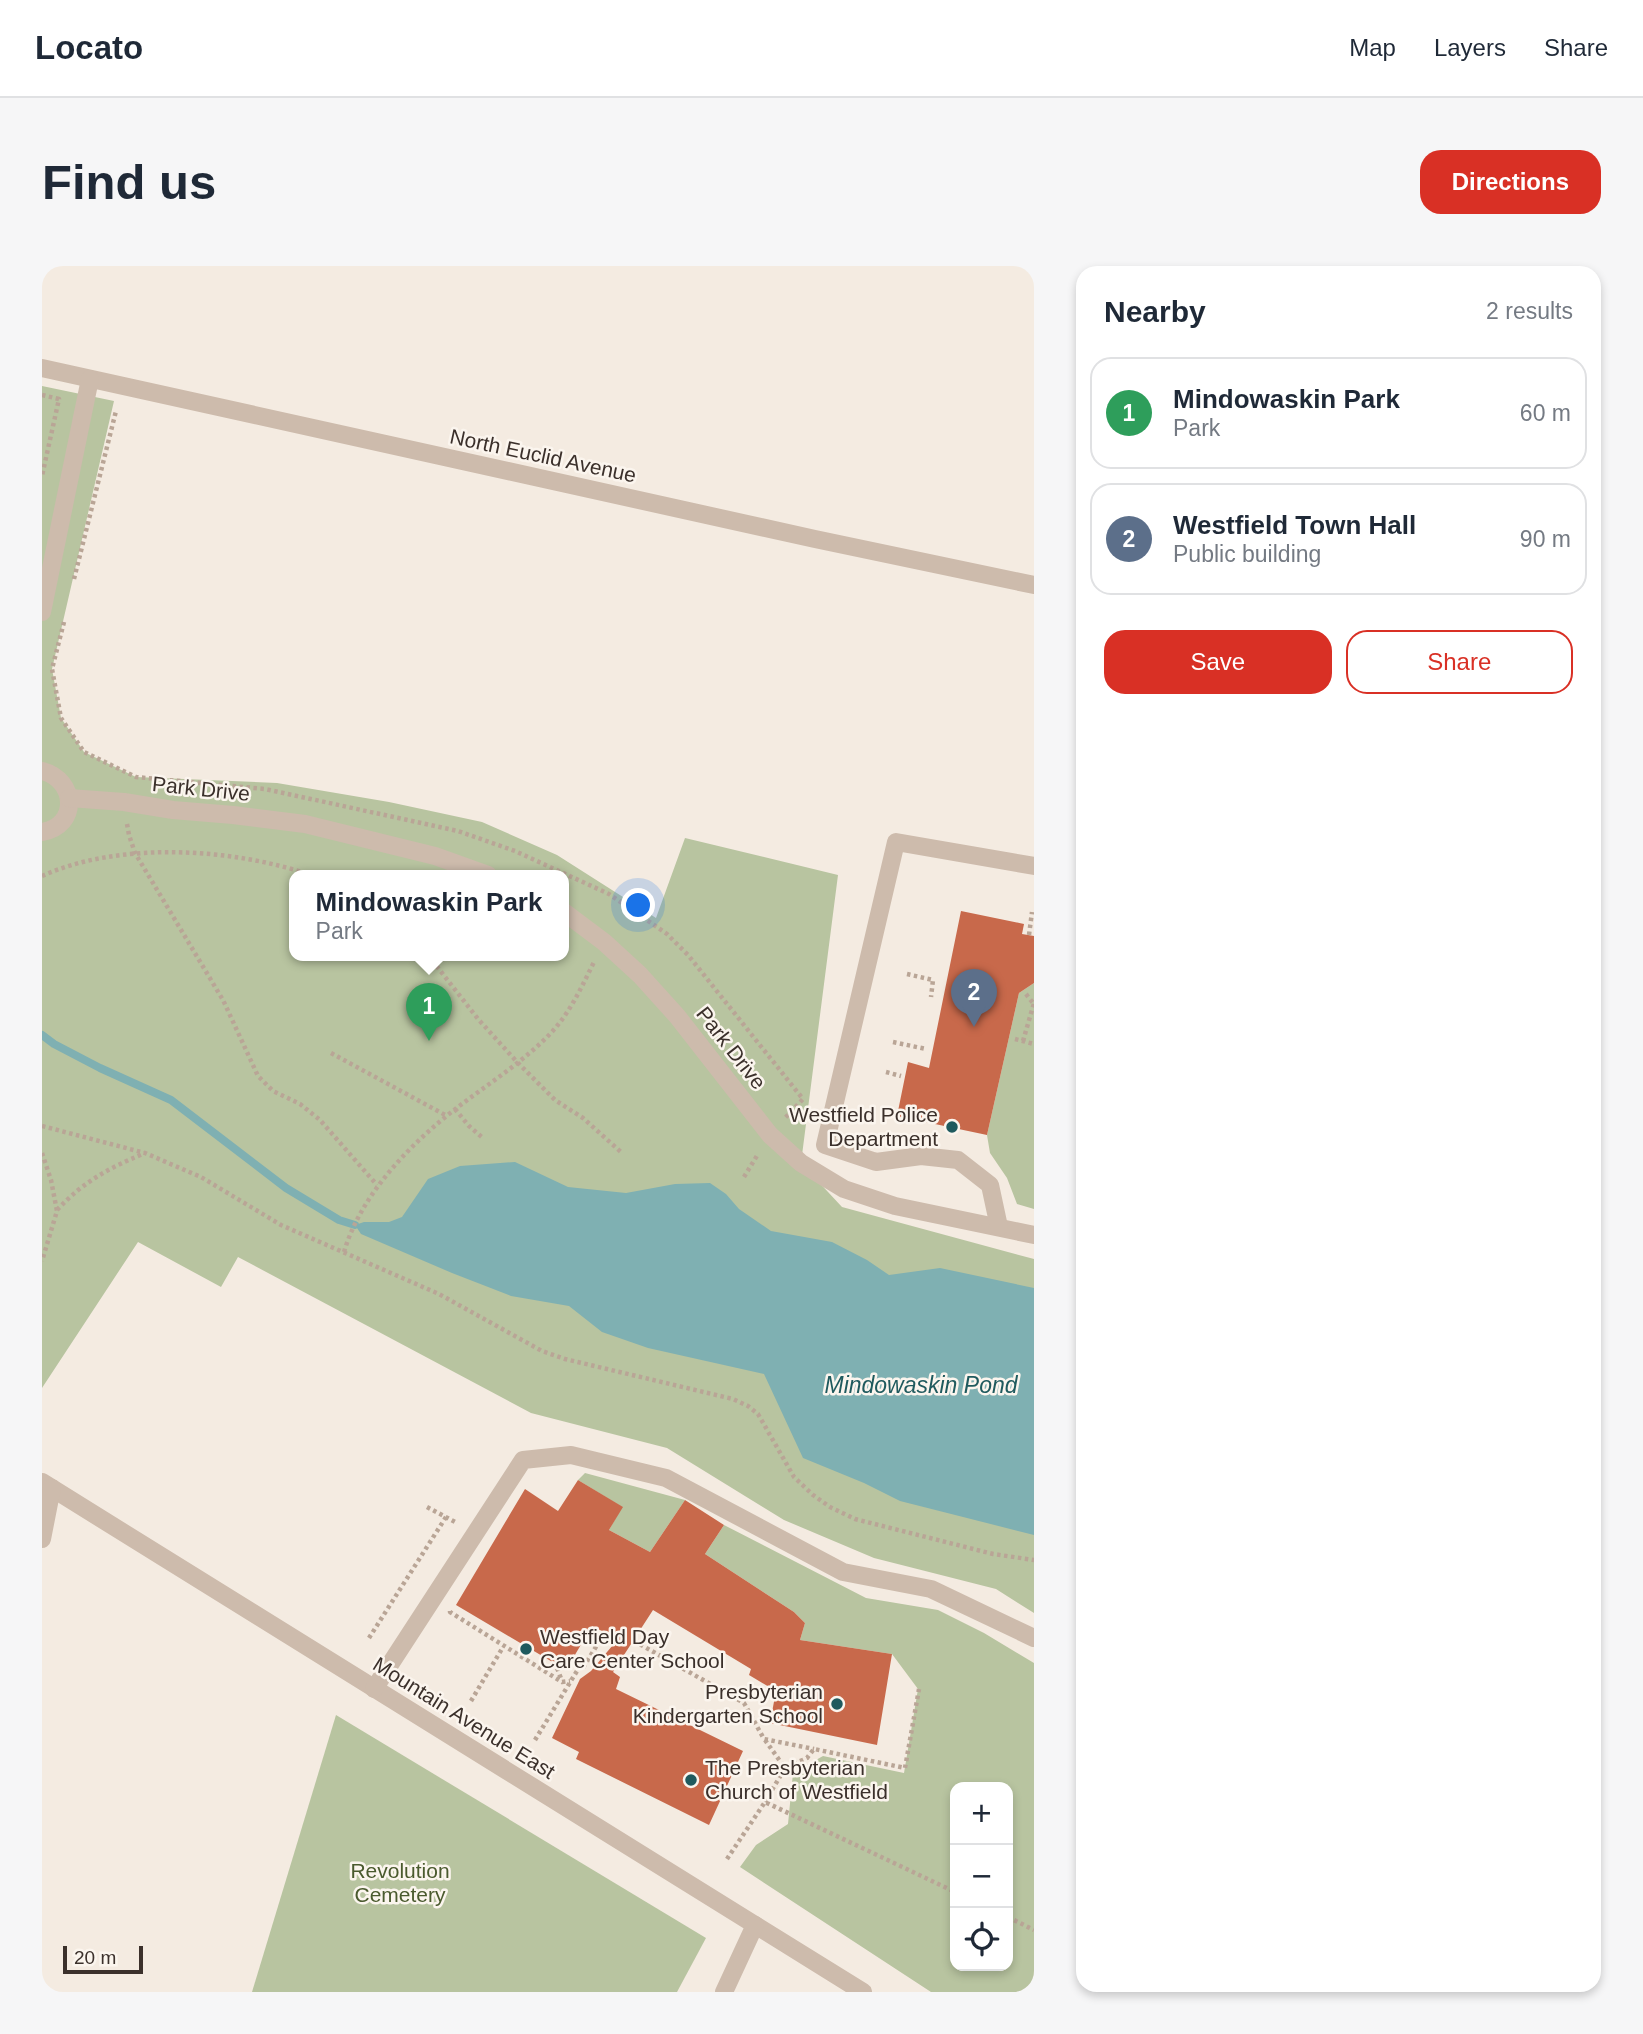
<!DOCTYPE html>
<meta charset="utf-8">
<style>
:root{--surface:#fff;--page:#f6f6f7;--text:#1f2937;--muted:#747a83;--line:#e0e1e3;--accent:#d93025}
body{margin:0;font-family:Arial,sans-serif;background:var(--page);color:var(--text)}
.controls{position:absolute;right:21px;bottom:21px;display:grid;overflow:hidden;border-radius:14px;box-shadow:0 4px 10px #0003}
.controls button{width:63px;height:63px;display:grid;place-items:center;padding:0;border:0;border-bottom:2px solid var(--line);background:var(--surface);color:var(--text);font:35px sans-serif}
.scale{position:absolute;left:21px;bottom:18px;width:80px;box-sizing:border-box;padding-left:7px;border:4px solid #3b302b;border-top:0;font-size:19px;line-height:24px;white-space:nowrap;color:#3b302b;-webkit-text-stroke:5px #fbf5ee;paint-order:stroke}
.you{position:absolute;left:597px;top:640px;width:24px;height:24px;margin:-18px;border:5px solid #fff;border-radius:50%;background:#1a73e8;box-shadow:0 0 0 10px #1a73e833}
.badge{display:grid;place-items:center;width:46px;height:46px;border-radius:50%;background:var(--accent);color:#fff;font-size:23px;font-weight:700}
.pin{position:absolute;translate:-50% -58px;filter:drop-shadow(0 2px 4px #0008)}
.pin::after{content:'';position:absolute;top:37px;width:24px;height:21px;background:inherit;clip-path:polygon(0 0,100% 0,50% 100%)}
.popup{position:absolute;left:247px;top:604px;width:280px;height:91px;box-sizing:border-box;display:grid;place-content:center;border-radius:14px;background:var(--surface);filter:drop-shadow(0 2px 5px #0005);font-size:23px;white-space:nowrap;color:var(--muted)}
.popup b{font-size:26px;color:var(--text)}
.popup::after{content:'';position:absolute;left:50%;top:100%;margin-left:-14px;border:14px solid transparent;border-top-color:var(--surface)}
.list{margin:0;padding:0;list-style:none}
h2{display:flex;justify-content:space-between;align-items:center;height:91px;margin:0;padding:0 28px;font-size:30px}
h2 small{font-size:23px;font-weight:400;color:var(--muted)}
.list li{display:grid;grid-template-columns:46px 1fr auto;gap:21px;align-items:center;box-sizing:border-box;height:112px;margin:0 14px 14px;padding:0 14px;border:2px solid var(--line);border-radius:21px}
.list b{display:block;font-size:26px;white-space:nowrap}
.list p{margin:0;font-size:23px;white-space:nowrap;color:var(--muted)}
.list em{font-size:23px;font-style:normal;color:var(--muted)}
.actions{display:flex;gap:14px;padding:21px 28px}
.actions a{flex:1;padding:16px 0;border:2px solid var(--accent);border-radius:21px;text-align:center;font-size:24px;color:var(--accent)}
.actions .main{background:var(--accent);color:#fff}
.icon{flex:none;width:38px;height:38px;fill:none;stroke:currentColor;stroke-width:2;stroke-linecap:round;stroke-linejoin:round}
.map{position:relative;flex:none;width:992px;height:1726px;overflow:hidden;border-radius:21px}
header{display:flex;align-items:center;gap:42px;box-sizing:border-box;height:98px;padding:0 35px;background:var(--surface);border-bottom:2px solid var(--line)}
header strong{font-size:33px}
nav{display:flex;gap:38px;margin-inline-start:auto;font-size:24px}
.intro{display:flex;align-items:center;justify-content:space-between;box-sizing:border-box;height:168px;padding:0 42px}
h1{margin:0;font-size:49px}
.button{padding:18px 32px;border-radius:21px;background:var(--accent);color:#fff;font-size:24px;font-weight:700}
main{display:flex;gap:42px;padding:0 42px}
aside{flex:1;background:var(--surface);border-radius:21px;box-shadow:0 4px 10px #0003}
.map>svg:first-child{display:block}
</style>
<header>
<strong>Locato</strong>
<nav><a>Map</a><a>Layers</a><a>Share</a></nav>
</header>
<div class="intro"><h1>Find us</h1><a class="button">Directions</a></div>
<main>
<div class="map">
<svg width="992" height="1726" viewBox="0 0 992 1726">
<rect width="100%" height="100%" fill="#f4ebe1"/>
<g fill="#b8c4a0" fill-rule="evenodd">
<path d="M0,120L72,135L10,403L19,452L42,486L94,511L235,517L347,536L440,556L515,589L614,652L643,572L796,609L759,897L800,941L992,993V1347L954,1323L832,1292L742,1254L625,1182L489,1147L196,991L179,1021L96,976L0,1122ZM252,609H522V689H252Z"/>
<path d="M992,717V943L975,938L965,912L948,887L945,869L977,727Z"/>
<path d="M543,1207L643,1234L608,1286L567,1264L580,1241L536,1214Z"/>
<path d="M682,1259L824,1332L896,1344L942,1367L992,1397V1715L990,1726H889L698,1601L714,1579L746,1558L751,1507L781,1490L862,1507L876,1423L850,1388L758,1374L763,1357L752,1346L663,1288ZM913,1521H966V1700H913Z"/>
<path d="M294,1449L664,1672L635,1726H210Z"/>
</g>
<path fill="#7fb0b2" d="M473,896L526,921L584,927L633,918L668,917L684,928L697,943L729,965L790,976L825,994L847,1009L898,1002L992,1022V1269L858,1235L822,1217L761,1192L722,1108L606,1082L560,1066L527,1040L469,1030L410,1007L319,968L313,959L322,956H347L360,951L386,913L418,900Z"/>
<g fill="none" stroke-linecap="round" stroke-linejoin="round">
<path stroke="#7fb0b2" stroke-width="8" d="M0,769L12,778L58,802L129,834L244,922L297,954L313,959"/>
</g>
<g fill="#c8694b">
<path d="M919,645L982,658L980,668L992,670V717L977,727L945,869L855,850L866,796L887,802Z"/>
<path d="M536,1214L581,1241L567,1264L608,1286L643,1234L682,1259L663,1288L752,1346L763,1357L758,1374L850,1388L835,1479L728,1457L734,1425L707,1409L709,1403L611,1344L571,1406L578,1411L574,1423L701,1485L667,1559L534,1493L537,1486L510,1472L538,1413L549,1405L576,1373L550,1360L524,1404L414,1339L483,1223L516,1245Z"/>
</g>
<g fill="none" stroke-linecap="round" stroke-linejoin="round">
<g stroke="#b9a596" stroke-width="4.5" stroke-dasharray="3.5 3.5" stroke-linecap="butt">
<path d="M0,129L17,133L0,210"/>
<path d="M32,313L74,145"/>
<path d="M22,356L10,403L19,452L42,486L94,511L223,523L416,565L473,585L567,628L625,668L646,689L761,833L742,853"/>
<path d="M85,558L87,569L93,587L181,734L216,810L231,825L258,838L278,854L335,919"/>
<path d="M0,610C77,575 190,582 269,609"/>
<path d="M987,669L990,646"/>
<path d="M386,689L436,753L475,796L513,834L541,852L580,887"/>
<path d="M865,708L891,714L889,731"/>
<path d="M984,728L991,737"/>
<path d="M973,773L992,778"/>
<path d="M981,775L992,737"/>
<path d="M851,776L884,783"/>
<path d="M289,787L405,850"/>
<path d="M844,806L859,810"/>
<path d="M413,843L427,860L442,873"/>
<path d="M0,860L103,887L159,911L239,959L397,1028L500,1085L523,1093L691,1133L706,1140L716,1148L752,1211L771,1229L788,1241L813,1253L951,1288L992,1294"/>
<path d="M0,887L9,914L15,945L0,995"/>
<path d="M702,911L716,888"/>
<path d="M15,944C42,915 67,902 103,887"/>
<path d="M302,986C319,928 369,877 416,841C446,818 481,796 508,768C528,747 539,722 552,696"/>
<path d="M385,1241L415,1257"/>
<path d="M408,1345V1346L520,1416L528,1415"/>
<path d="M327,1372L404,1251"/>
<path d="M592,1375L702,1437L722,1473L772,1483"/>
<path d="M515,1402L520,1415"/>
<path d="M429,1435L461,1381"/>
<path d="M493,1474L538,1400L541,1402L560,1371"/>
<path d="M723,1474L743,1502"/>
<path d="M723,1536L743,1502L765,1492L772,1483L863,1502L877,1423"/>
<path d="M685,1593L723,1536L913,1626"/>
<path d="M966,1651L992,1664"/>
</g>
<g stroke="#cdbbac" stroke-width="18">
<path d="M0,102L773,273L992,319"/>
<path d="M0,346L48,113"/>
<path d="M0,505C35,514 37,560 0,566"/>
<path d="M27,532L82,536L131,544L191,549L263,558L393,590L446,609"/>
<path d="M522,646L562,676L598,709L635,750L728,869L759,897L802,923L853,940L992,969"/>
<path d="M957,961L948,919L916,894L879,890L834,896L783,879L854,576L992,600"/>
<path d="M0,1216L821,1726"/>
<path d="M0,1273L10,1222"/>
<path d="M332,1423L481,1194L529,1189L624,1212L801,1306L889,1323L992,1372"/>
<path d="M682,1726L713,1659"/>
</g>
</g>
<g fill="#1f5a5e" stroke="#fbf5ee" stroke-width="2.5">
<circle cx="910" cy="861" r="7"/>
<circle cx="484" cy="1383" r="7"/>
<circle cx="795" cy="1438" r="7"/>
<circle cx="649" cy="1514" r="7"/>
</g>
<g text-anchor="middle" stroke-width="5" stroke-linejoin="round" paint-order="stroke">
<g font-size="21" fill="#3b302b" stroke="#fbf5ee">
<text transform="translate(501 190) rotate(12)" y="7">North Euclid Avenue</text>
<text transform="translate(159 523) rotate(6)" y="7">Park Drive</text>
<text transform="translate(689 782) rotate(52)" y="7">Park Drive</text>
<text transform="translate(422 1452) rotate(32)" y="7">Mountain Avenue East</text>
</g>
<g font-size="21" fill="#3b302b" stroke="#fbf5ee" text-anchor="end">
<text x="896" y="856">Westfield Police<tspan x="896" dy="24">Department</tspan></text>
<text x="498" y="1378" text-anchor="start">Westfield Day<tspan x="498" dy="24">Care Center School</tspan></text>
<text x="781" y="1433">Presbyterian<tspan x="781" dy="24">Kindergarten School</tspan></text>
<text x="663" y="1509" text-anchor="start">The Presbyterian<tspan x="663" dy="24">Church of Westfield</tspan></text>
</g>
<g font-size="21" fill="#4a5a2e" stroke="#fbf5ee">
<text x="358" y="1612">Revolution<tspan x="358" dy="24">Cemetery</tspan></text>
</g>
<g font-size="23" font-style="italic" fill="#1f5a5e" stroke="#fbf5ee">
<text x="879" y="1127">Mindowaskin Pond</text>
</g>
</g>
</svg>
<div class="controls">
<button>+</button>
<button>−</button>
<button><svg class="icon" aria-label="locate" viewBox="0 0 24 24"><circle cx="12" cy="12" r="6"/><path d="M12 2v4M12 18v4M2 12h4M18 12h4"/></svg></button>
</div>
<div class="scale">20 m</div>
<div class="you"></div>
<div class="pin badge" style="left:387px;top:775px;background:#2e9e5b">1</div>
<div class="popup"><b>Mindowaskin Park</b>Park</div>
<div class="pin badge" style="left:932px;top:761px;background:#5c6f8a">2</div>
</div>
<aside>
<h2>Nearby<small>2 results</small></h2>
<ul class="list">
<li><span class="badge" style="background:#2e9e5b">1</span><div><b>Mindowaskin Park</b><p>Park</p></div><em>60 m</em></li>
<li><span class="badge" style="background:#5c6f8a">2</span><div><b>Westfield Town Hall</b><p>Public building</p></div><em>90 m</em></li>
</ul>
<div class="actions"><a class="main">Save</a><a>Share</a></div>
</aside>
</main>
